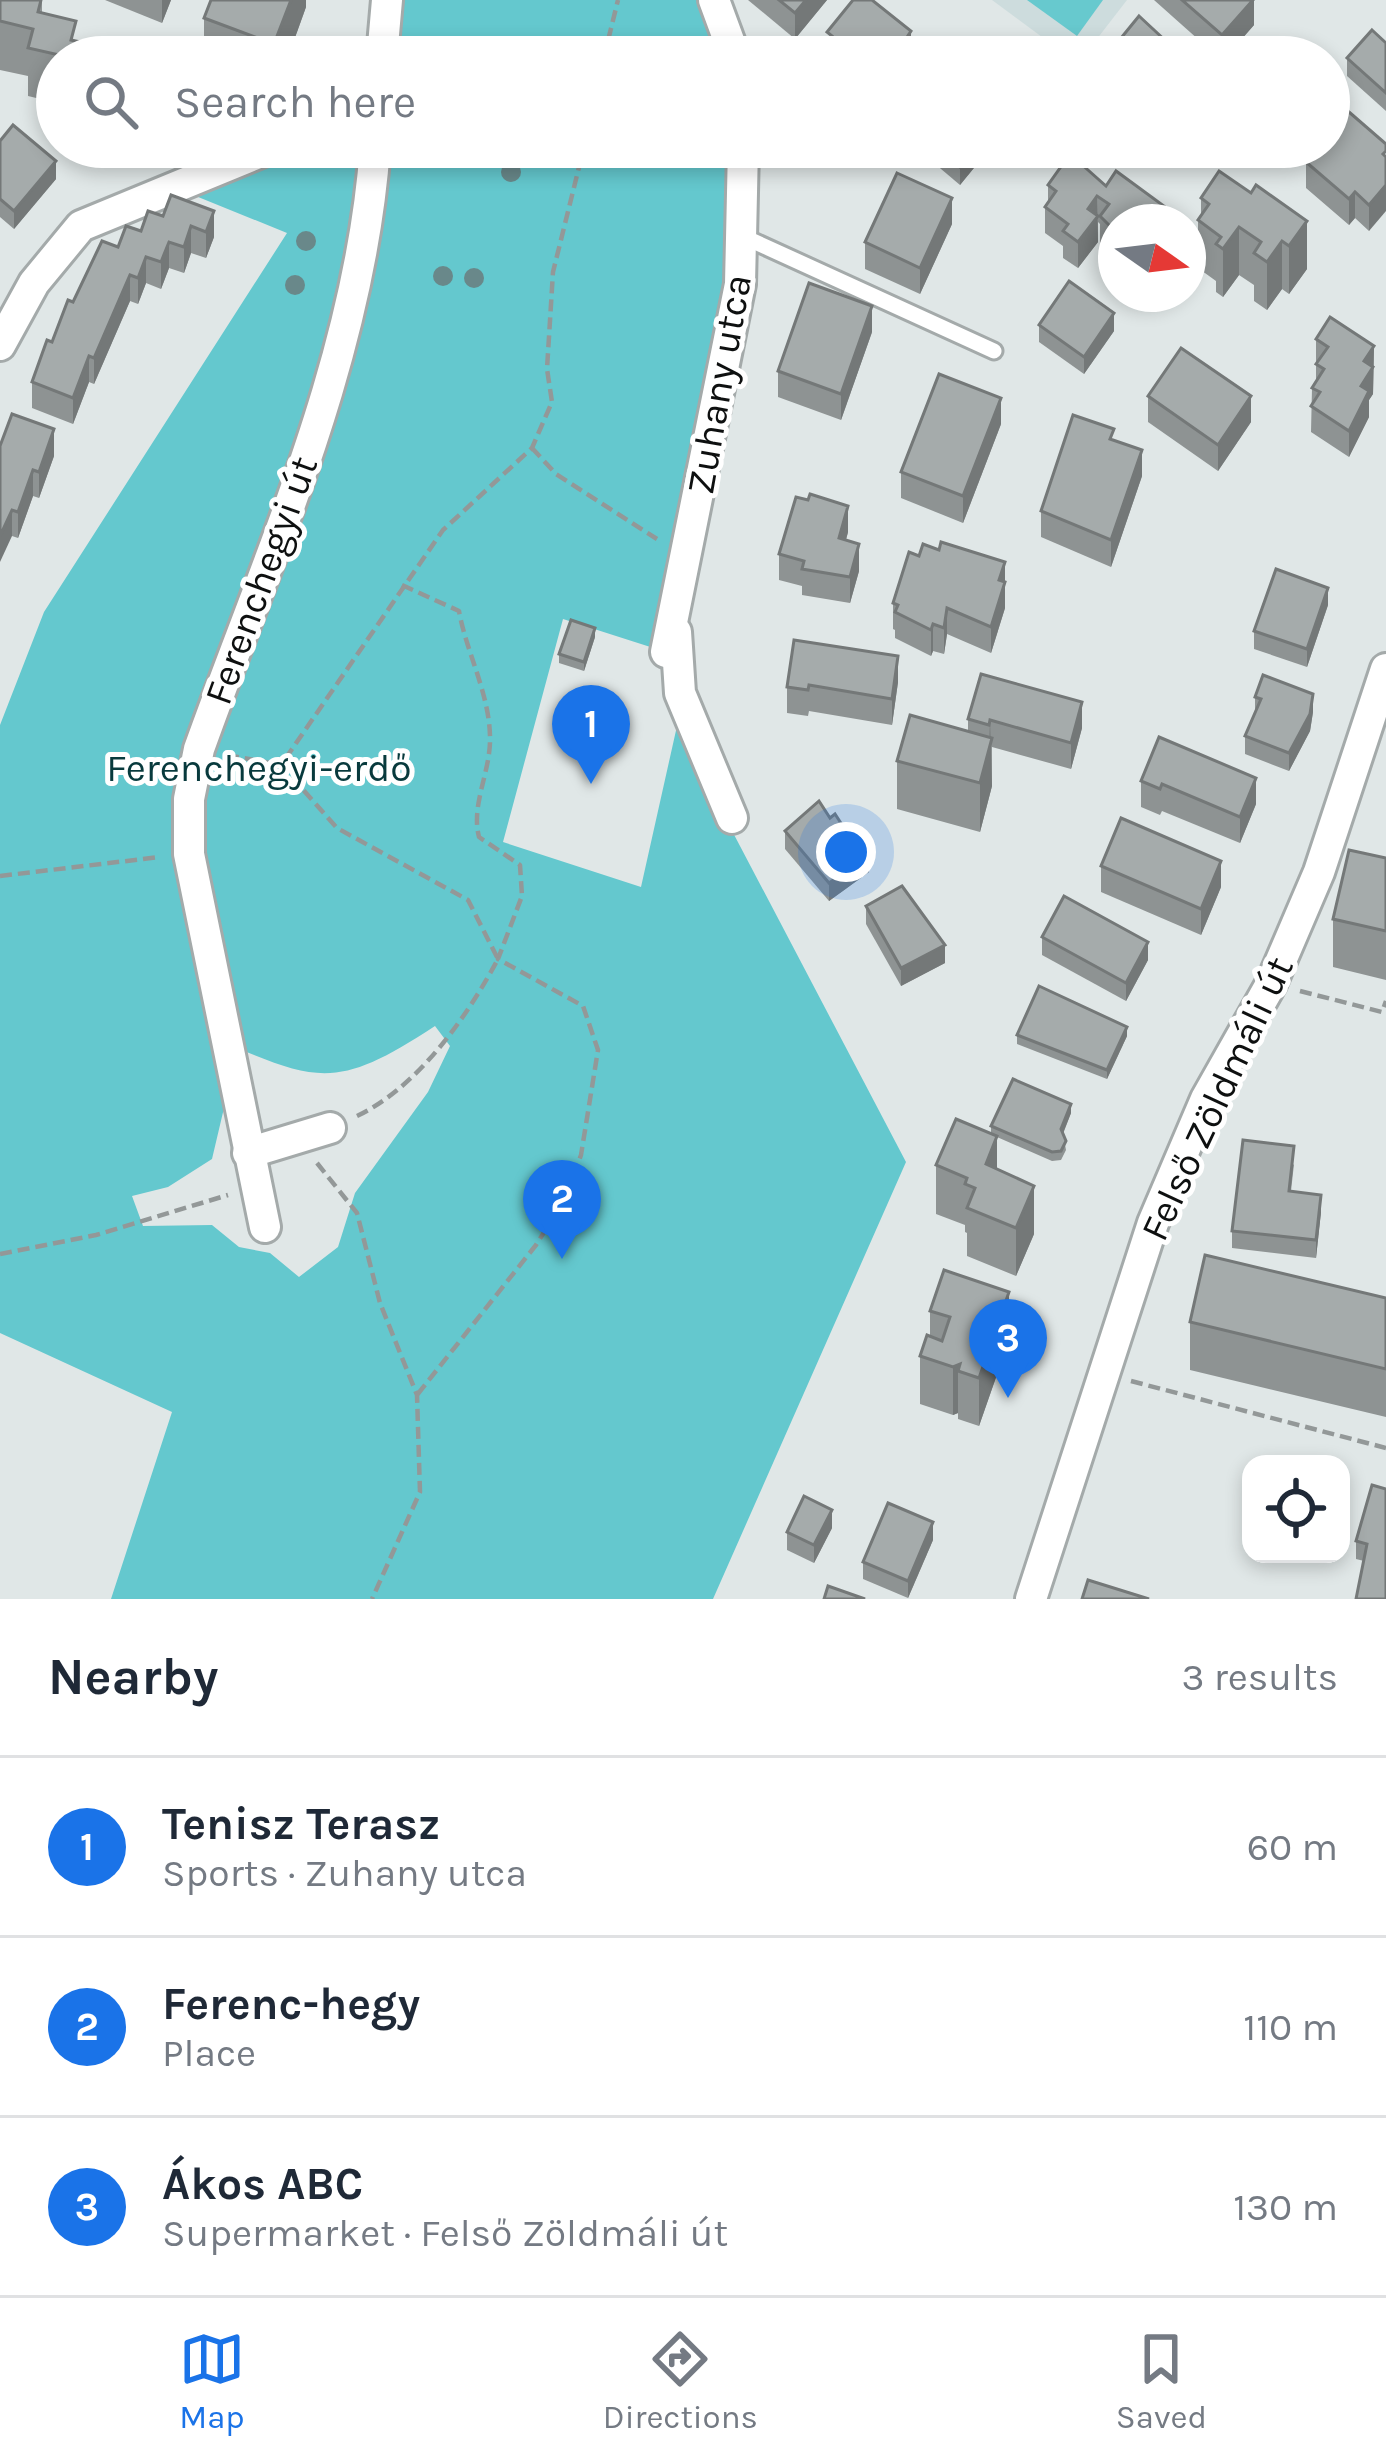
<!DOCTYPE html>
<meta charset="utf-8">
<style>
:root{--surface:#fff;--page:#f6f6f7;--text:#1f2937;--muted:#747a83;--line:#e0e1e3;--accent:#1a73e8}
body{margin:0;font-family:Karla,sans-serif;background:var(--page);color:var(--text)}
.controls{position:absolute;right:36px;bottom:36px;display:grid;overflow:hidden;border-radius:24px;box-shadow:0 6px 18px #0003}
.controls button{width:108px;height:108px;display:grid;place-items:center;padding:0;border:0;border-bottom:3px solid var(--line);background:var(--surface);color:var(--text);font:60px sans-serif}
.compass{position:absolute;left:1098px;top:204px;width:108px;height:108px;border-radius:50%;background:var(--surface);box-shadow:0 6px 18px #0003;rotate:104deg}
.you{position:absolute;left:846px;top:852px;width:42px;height:42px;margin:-30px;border:9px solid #fff;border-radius:50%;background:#1a73e8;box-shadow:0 0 0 18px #1a73e833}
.badge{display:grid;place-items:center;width:78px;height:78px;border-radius:50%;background:var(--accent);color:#fff;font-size:39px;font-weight:700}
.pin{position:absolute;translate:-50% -99px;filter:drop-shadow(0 3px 6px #0008)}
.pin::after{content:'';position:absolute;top:63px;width:42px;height:36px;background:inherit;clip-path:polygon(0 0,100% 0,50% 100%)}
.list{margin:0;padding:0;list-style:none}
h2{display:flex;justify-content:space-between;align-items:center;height:156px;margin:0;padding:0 48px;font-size:51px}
h2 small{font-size:39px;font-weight:400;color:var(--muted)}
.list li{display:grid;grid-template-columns:78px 1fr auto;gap:36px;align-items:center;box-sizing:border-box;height:180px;padding:0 48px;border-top:3px solid var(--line)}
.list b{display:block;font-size:45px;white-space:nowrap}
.list p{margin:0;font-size:39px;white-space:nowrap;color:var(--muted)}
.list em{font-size:39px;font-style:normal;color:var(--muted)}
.icon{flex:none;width:66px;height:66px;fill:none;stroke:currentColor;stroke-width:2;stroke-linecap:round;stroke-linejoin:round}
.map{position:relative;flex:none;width:1386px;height:1599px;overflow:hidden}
.search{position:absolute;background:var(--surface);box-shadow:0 6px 18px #0003;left:36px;right:36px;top:36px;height:132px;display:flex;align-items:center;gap:30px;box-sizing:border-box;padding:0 42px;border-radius:66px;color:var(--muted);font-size:45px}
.sheet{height:696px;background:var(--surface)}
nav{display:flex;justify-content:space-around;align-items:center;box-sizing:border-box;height:168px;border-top:3px solid var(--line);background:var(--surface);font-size:33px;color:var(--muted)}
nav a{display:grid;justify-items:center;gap:6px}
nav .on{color:var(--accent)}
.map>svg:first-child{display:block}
</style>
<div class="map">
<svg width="1386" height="1599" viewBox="0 0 1386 1599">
<rect width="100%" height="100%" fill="#e0e7e7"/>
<path fill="#cddcdd" d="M992,0H1127L1083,57H1069Z"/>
<path fill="#67c9ce" d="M1027,0H1103L1077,36Z"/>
<g fill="#64c8ce" fill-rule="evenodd">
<path d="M387,0H714L735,57H382Z"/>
<path d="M273,147H743L744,176L666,652L563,619L503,842L641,887L677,726L906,1162L713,1599H111L172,1412L0,1333V725L44,612L287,233L176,188ZM435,1026L450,1046L428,1092L355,1193L338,1247L299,1277L270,1253L239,1247L212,1225L143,1226L132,1196L168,1187L212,1159L224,1108L212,1037C317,1083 336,1091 435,1026Z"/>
</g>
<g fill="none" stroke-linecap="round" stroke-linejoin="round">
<defs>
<path id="lane" d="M742,236L994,351"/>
<g id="street">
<path d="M714,0L735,57"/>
<path d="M382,57L387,0"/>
<path d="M0,345L34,283L81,226L273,147"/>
<path d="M676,632L680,693L732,818"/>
<path d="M666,652L740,284L743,147"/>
<path d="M248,1153L330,1128"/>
<path d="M265,1227L189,854V799L199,749C269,553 360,358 375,147"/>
<path d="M1031,1599L1153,1223L1206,1099L1271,984L1319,872L1386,669"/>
</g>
</defs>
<use href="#lane" stroke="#a4aaaa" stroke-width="21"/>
<use href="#street" stroke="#a4aaaa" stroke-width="36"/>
<g stroke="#939898" stroke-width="4.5" stroke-dasharray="12 6" stroke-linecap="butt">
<path d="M604,57L618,0"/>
<path d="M532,448L556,474L657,539"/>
<path d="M402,585L459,611C467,655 491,696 490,742C489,775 471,806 479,837L520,865L522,896L498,959L583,1006L598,1050L581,1155L565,1199L536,1245L417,1395"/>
<path d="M227,755L281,765"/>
<path d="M0,876L160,857"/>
<path d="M1300,991L1382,1012L1386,1001"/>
<path d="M357,1116C418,1087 467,1017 498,959L468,900L337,828L281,765L443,530L532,448L552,402L547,369L553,272L584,147"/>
<path d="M317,1163L357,1213L380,1303L417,1395L420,1492L372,1599"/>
<path d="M0,1254L96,1235L228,1195"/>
<path d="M1131,1381L1386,1448"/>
</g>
<use href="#lane" stroke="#fff" stroke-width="15"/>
<use href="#street" stroke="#fff" stroke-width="30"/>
</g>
<g fill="#69888a">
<circle cx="511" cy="172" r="10"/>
<circle cx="306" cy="241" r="10"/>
<circle cx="443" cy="276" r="10"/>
<circle cx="474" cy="278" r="10"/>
<circle cx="295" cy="285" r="10"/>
</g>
<g fill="#8e9393">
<path d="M0,0H42V13L76,41L103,57H57V103L28,96V76L0,70Z"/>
<path d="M105,0H171L162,23Z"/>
<path d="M306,0V7L288,57H204V18Z"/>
<path d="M748,0H827L795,39Z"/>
<path d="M1154,0H1254V25L1226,57H1218Z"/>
<path d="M1386,43V111L1347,76V58Z"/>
<path d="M0,141L56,179L14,229L0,217Z"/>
<path d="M1386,144L1369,231L1355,218L1349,225L1306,188V162Z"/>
<path d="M87,147H128L126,155Z"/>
<path d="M921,147H991L960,185L921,152Z"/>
<path d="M1048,185L1106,186L1168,222H1116V258L1100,242V224L1098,222V242L1078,268L1063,258V246L1045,233V207L1048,202Z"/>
<path d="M1251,193L1307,269L1289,294L1282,289L1267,310L1254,301V285L1239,275L1223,297L1216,292V281L1198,268V220L1201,215V198Z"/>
<path d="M171,195L214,237L206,258L191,253L184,273L169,268L161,289L146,283L138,304L130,301L94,384L89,382L73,424L32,408V382L73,302L118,247L163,216Z"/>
<path d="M952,224L920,294L865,269V242Z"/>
<path d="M1039,325L1114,331L1084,374L1039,342Z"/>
<path d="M872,332L841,420L778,397V371Z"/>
<path d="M1316,339L1374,346L1373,394L1369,400V417L1349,457L1311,432L1312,388L1316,382Z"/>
<path d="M1148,396L1251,422L1218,471L1148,422Z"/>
<path d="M1001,424L963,523L901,498V472Z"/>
<path d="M1114,440L1142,476L1111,567L1041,537V511Z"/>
<path d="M0,446L54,456L39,498L33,496L18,538L12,536Z"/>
<path d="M848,532L846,540L859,571L850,603L802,595V586L779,580V554Z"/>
<path d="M939,550L1005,562V608L991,653L947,634L944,654L933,651L931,656L895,638V630L893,629V603L919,556Z"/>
<path d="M1328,605L1307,667L1254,649V631Z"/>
<path d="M595,637L584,671L559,663V654Z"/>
<path d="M898,682L892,725L809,711L808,716L787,713V687Z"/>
<path d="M1255,697L1313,712L1310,731L1289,771L1245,754V736L1255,713Z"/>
<path d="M968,719L1082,728L1071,769L992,747V786L980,832L897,809V761L968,731Z"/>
<path d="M1141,781L1256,804L1240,843L1162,811L1160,815L1141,807Z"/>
<path d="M785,831L869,872L829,901L785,849Z"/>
<path d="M1386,858V980L1333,967V919Z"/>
<path d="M1101,866L1221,887L1201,935L1101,892Z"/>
<path d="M866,906L945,963L901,986L866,924Z"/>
<path d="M1042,937L1148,960L1126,1001L1042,955Z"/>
<path d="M1017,1035L1127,1036L1107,1079L1017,1044Z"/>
<path d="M1071,1113L1063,1134L1066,1150L1061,1160L1052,1161L997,1137V1169L1034,1234L1016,1276L967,1256V1233L965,1232V1225L936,1214V1165L991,1134V1126Z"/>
<path d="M1294,1164L1291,1191L1321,1212L1316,1258L1232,1248V1231Z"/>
<path d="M1386,1298V1417L1190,1370V1322Z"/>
<path d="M930,1311L1009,1340L979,1426L958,1419V1413L953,1415L920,1404V1356L930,1337Z"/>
<path d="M1386,1489L1364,1561L1356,1559V1541Z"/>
<path d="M832,1528L814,1563L787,1550V1532Z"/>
<path d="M933,1540L908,1598L863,1579V1562Z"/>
</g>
<g fill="#747878">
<path d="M162,0H171L162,23Z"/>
<path d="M291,0H306V7L288,57H274V44Z"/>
<path d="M806,0H827L795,39V13Z"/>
<path d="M1254,0V25L1226,57H1222V35Z"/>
<path d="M911,31V57H894Z"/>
<path d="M977,147H991L960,185V167Z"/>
<path d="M56,161V179L14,229V211Z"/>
<path d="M1386,185V211L1369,231V205Z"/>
<path d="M1355,192V218L1349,225V199Z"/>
<path d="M1097,196L1098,242L1078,268V242L1088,209Z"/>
<path d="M952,198V224L920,294V268Z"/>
<path d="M1168,209V222H1159Z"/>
<path d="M214,211V237L206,258V232Z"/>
<path d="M1307,221V269L1289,294V246Z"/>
<path d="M191,226V253L184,273V247Z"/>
<path d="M1239,227V275L1223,297V249Z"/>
<path d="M1282,241V289L1267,310V262Z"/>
<path d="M169,242V268L161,289V262Z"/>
<path d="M146,257V283L138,304V278Z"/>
<path d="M130,275V301L94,384V358Z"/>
<path d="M872,306V332L841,420V394Z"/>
<path d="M1114,313V331L1084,374V357Z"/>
<path d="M1374,346L1373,394L1369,400V417L1349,457V431L1364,361Z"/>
<path d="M89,356V382L73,424V398Z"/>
<path d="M1251,396V422L1218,471V445Z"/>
<path d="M1001,398V424L963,523V496Z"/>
<path d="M54,429V456L39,498V472Z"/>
<path d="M1142,450V476L1111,567V540Z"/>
<path d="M33,470V496L18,538V512Z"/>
<path d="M848,506V532L839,564V538Z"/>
<path d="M12,510V536L0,562V536Z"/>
<path d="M859,544V571L850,603V577Z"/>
<path d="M1005,562V608L991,653V627L999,580Z"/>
<path d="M1328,588V605L1307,667V649Z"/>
<path d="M947,608V634L944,654V628Z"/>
<path d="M933,624V651L931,656V630Z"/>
<path d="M595,628V637L584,671V662Z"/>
<path d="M898,656V682L892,725V699Z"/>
<path d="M1313,694V712L1310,731L1289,771V753Z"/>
<path d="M1082,702V728L1071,769V743Z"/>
<path d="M990,720L992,786L980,832V783L989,750Z"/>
<path d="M1256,778V804L1240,843V817Z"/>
<path d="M869,855V872L829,901V883Z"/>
<path d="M1221,861V887L1201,935V909Z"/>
<path d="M1148,942V960L1126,1001V983Z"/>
<path d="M945,945V963L901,986V968Z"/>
<path d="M1127,1027V1036L1107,1079V1070Z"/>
<path d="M1071,1104V1113L1061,1138V1129Z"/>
<path d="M997,1136V1184L986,1164Z"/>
<path d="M1034,1186V1234L1016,1276V1228Z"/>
<path d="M1321,1195V1212L1316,1258V1240Z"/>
<path d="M1009,1292V1340L979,1426V1378Z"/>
<path d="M960,1364L958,1371V1413L953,1415V1367Z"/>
<path d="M832,1510V1528L814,1563V1545Z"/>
<path d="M933,1522V1540L908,1598V1581Z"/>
</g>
<g fill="#a5abab" stroke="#747878" stroke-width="3">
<path d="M0,0H41L38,12L76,21L71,40L103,47L101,57H68L28,48L33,29L0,21Z"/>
<path d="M211,0H291L274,44L204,18Z"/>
<path d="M779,0H806L795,13Z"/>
<path d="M853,0H872L911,31L894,57H824L819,53L832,36L827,32Z"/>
<path d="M1182,0H1253L1222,35Z"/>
<path d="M1139,16L1183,57H1112L1108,54Z"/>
<path d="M1372,30L1386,43V93L1347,58Z"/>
<path d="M1349,112L1386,144V151L1383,154L1386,157V185L1369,205L1355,192L1349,199L1306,162L1319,147H1329V136Z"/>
<path d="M13,125L56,161L14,211L0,199V141Z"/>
<path d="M937,147H977L960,167Z"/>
<path d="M1070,154L1106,186L1116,171L1168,209L1159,222H1116V232L1100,216L1109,204L1097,196L1088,209L1098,216L1078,242L1063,231L1068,224L1045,207L1056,191L1048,185Z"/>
<path d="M1219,171L1251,193L1256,185L1307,221L1289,246L1282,241L1267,262L1254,253L1261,242L1239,227L1223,249L1216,244L1221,237L1198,220L1209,204L1201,198Z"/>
<path d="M897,173L952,198L920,268L865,242Z"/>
<path d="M171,195L214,211L206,232L191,226L184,247L169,242L161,262L146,257L138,278L130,275L94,358L89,356L73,398L32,382L47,340L52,342L68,300L73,302L102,241L118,247L126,226L141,231L148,211L163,216Z"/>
<path d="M1069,281L1114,313L1084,357L1039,325Z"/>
<path d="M809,283L872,306L841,394L778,371Z"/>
<path d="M1330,317L1374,346L1364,361L1373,367L1361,386L1369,391L1349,431L1311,406L1320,392L1312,388L1324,369L1316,364L1328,347L1316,339Z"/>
<path d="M1181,348L1251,396L1218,445L1148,396Z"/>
<path d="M939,374L1001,398L963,496L901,472Z"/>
<path d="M12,414L54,429L39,472L33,470L18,512L12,510L0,536V446Z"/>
<path d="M1073,415L1114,429L1110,439L1142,450L1111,540L1041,511Z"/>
<path d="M810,494L848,506L839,538L859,544L850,577L802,569L804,561L779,554L796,497L808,500Z"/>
<path d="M941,542L1005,562L999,580L1005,582L991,627L947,608L944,628L933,624L931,630L895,612L898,605L893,603L909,552L919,556L923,544L939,550Z"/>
<path d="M1276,569L1328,588L1307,649L1254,631Z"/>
<path d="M571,620L595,628L584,662L559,654Z"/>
<path d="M794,640L898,656L892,699L809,685L808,690L787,687Z"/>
<path d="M981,674L1082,702L1071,743L990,720L989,725L968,719Z"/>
<path d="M1263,675L1313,694L1310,714L1289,753L1245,736L1261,699L1255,697Z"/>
<path d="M910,715L992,738L980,783L897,761Z"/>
<path d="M1159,737L1256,778L1240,817L1162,784L1160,789L1141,781Z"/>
<path d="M819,801L830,818L835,814L848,834L853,831L869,855L829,883L785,831Z"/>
<path d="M1121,818L1221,861L1201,909L1101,866Z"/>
<path d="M1349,850L1386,858V931L1333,919Z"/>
<path d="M902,886L945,945L901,968L866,906Z"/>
<path d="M1064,896L1148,942L1126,983L1042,937Z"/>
<path d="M1039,986L1127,1027L1107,1070L1017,1035Z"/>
<path d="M1013,1079L1071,1104L1061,1129L1066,1141L1061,1151L1052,1152L991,1126Z"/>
<path d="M956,1119L997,1136L986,1164L1034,1186L1016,1228L967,1208L975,1188L965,1184L967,1178L936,1165Z"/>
<path d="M1243,1140L1294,1146L1289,1191L1321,1195L1316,1240L1232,1231Z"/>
<path d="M1205,1255L1386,1298V1369L1190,1322Z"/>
<path d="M944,1270L1009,1292L979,1378L958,1371L960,1364L953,1367L920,1356L927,1335L942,1341L950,1317L930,1311Z"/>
<path d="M1372,1485L1386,1489V1599H1356L1367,1544L1356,1541Z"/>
<path d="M804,1496L832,1510L814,1545L787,1532Z"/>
<path d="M888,1503L933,1522L908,1581L863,1562Z"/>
<path d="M1088,1580L1149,1599H1082Z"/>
<path d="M828,1586L865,1599H824Z"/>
</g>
<g text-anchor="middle" stroke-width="10" stroke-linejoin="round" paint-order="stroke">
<g font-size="39" fill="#0e1010" stroke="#fff">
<text transform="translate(718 384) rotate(-80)" y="14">Zuhany utca</text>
<text transform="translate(260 580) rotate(-70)" y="14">Ferenchegyi út</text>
<text transform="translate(1216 1098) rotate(-65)" y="14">Felső Zöldmáli út</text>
</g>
<g font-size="39" fill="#083a3d" stroke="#fff">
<text x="259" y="781">Ferenchegyi-erdő</text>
</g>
</g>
</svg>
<div class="controls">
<button><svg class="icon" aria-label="locate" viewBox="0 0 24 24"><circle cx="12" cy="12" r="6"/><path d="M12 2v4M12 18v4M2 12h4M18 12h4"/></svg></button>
</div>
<svg class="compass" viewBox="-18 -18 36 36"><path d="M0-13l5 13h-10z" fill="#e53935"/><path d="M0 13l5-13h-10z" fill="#747a83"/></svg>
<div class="you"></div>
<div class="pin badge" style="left:591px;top:784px">1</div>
<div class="pin badge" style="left:562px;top:1259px">2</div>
<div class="pin badge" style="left:1008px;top:1398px">3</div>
<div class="search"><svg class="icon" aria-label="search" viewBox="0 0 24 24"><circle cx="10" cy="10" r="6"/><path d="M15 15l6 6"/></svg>Search here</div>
</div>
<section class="sheet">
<h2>Nearby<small>3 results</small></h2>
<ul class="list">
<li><span class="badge">1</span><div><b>Tenisz Terasz</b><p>Sports · Zuhany utca</p></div><em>60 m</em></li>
<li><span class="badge">2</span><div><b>Ferenc-hegy</b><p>Place</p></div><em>110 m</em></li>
<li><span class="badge">3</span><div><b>Ákos ABC</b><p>Supermarket · Felső Zöldmáli út</p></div><em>130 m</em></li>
</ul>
</section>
<nav>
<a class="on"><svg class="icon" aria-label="map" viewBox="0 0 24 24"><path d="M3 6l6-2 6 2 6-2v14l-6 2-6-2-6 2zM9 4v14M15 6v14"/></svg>Map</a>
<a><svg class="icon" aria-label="directions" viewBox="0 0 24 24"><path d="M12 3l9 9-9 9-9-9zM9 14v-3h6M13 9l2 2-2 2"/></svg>Directions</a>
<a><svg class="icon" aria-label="saved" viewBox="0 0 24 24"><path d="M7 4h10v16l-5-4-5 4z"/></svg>Saved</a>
</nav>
